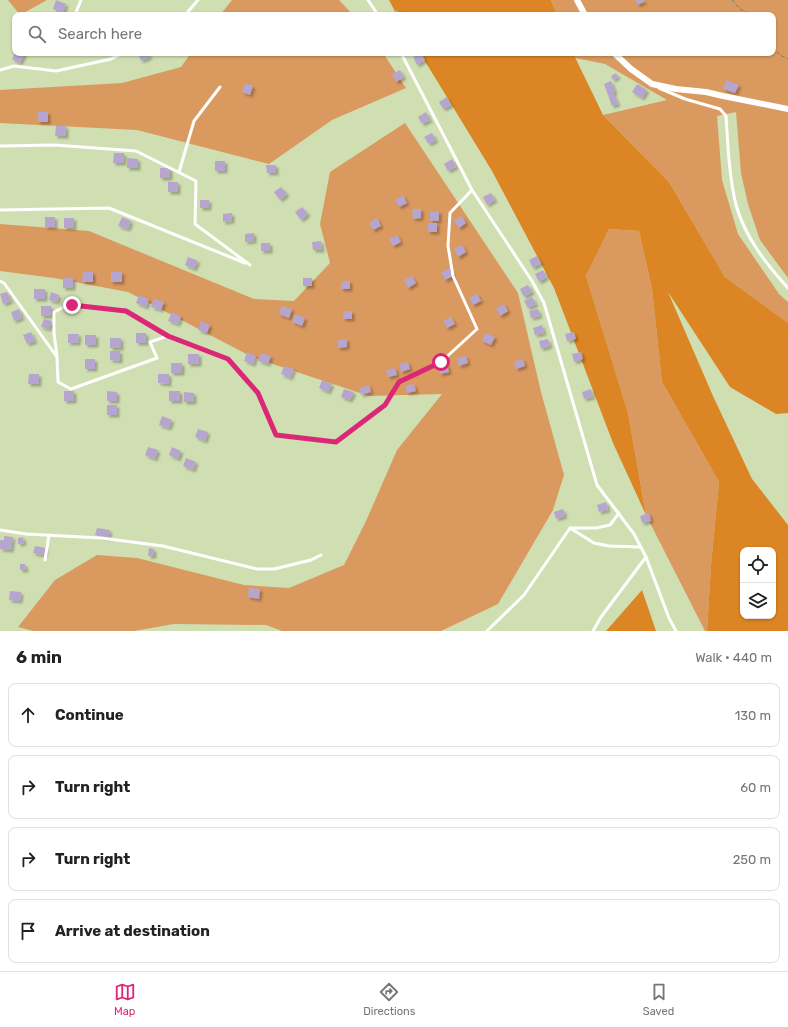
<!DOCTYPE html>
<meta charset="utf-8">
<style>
:root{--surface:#fff;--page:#f2f2f2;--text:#222;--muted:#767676;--line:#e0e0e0;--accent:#db2777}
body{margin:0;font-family:Rubik,sans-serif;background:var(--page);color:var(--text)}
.controls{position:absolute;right:12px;bottom:12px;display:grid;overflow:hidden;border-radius:8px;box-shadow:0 1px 3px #0004}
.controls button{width:36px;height:36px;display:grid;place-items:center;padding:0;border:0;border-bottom:1px solid var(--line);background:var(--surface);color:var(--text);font:20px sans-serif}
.stop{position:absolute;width:12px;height:12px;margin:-9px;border:3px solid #db2777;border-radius:50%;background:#fff}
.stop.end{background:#db2777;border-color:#fff;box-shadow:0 1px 4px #0008}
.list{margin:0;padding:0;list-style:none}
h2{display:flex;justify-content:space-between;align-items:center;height:52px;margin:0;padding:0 16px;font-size:17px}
h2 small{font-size:13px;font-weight:400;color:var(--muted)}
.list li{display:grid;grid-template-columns:26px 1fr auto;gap:12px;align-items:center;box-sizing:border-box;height:64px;margin:0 8px 8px;padding:0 8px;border:1px solid var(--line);border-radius:8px}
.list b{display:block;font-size:15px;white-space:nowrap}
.list em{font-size:13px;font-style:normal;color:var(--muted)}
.icon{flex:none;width:22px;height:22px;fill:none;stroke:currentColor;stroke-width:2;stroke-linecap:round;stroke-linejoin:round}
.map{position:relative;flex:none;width:788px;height:631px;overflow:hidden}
.search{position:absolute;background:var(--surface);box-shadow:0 1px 3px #0004;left:12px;right:12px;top:12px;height:44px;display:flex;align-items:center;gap:10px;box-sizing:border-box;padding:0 14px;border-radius:8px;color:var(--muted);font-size:15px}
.sheet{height:340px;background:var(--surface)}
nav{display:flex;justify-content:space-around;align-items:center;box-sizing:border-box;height:56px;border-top:1px solid var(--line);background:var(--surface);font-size:11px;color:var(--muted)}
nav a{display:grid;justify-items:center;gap:2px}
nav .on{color:var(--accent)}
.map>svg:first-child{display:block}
</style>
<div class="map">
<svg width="788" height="631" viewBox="0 0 788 631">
<defs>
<filter id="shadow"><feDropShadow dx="2.5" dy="2.5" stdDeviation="1" flood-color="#0004"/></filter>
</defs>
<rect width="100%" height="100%" fill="#d0dfb2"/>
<g fill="#da995e">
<path d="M8,0H47L20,15Z"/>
<path d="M232,0H339L353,15H220Z"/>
<path d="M551,0H788V278L760,240L748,204L741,173L736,112L717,116L722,180L738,234L779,294L788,302V323L725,277L669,182L603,115L667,100L605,64L575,58L573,53H773V15H557Z"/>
<path d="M191,53H383L406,88L332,120L269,164L137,130L0,123V90L122,83L181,67Z"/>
<path d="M405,123L518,293L541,392L564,475L553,510L498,604L441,631H282L266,625L174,624L134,631H33L18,627L55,580L97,555L137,558L244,585L289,588L344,565L366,521L397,450L442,394L369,396L252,357L128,292L54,278L0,271V224L89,231L254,299L294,301L330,263L320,224L330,172Z"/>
<path d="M609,229L639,231L652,289L662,382L719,482L711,565L707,631H705L646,515L628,413L586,276Z"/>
</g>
<g fill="#dc8524" fill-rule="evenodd">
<path d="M389,0H551L557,15H397Z"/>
<path d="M420,53H573L603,115L669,182L725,277L788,323V413L776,414L730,387L668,292L713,396L752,479L788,525V631H707L711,565L719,482L662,382L652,289L639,231L609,229L586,276L628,413L646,515L613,443L554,288L492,171ZM743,550H773V616H743Z"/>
<path d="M642,590L656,631H606Z"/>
</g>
<g fill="#b5a5cf" filter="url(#shadow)">
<path d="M56,0L66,4L63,13L53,9Z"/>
<path d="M635,0H644L645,1L638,5Z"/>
<path d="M397,10L400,15H388Z"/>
<path d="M15,53H25L20,63L12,59Z"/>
<path d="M138,53H148L150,57L141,61Z"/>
<path d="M421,53L425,60L417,65L413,57Z"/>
<path d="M400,70L404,77L396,82L392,74Z"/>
<path d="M616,73L618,77L613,80L611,76Z"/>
<path d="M726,80L739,85L735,93L723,89Z"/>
<path d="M611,81L615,92L613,93L618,104L612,106L604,84Z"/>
<path d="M245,83L253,86L250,95L242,92Z"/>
<path d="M637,84L647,90L642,98L632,92Z"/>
<path d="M447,97L451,105L443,109L439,102Z"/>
<rect x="38" y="112" width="10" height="10"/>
<path d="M426,112L430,120L422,124L418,117Z"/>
<path d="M56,126H66V136H55Z"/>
<path d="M432,133L436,140L429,144L424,137Z"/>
<path d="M114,153H124V163H113Z"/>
<path d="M127,158L138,159V168H127Z"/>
<path d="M452,159L456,167L448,171L444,164Z"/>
<rect x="215" y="161" width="10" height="10"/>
<path d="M266,165H276V173H267Z"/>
<rect x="160" y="168" width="10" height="10"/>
<rect x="168" y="182" width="10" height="10"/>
<path d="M281,187L287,194L280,200L274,192Z"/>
<path d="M491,193L495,200L487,205L483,197Z"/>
<path d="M403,195L407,203L399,207L395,200Z"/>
<rect x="200" y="200" width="9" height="8"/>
<path d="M302,207L308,214L301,220L295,212Z"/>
<path d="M412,209H421V218L413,219Z"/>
<path d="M439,211V221H430V212Z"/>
<path d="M232,213V221L223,222V214Z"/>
<path d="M462,216L466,223L459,228L454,220Z"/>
<rect x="45" y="217" width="10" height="10"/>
<path d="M122,217L131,221L128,229L118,226Z"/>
<rect x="64" y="218" width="10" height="10"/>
<path d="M377,218L381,226L373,230L369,223Z"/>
<rect x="428" y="223" width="9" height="9"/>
<path d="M254,233V241L245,242V234Z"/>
<path d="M397,235L401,242L393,246L389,239Z"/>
<path d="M321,241L322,250H313L312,242Z"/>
<rect x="261" y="243" width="9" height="8"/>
<path d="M462,245L466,252L458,257L454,249Z"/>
<path d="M537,256L541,263L533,268L529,260Z"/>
<path d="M188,257L198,261L194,269L185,265Z"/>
<path d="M449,268L453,276L445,280L441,273Z"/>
<path d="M543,270L547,277L539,282L535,274Z"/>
<path d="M83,272H93V282H82Z"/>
<rect x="111" y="272" width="11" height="10"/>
<path d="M412,276L416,283L408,288L404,280Z"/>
<rect x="63" y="278" width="10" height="10"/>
<rect x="303" y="278" width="9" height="8"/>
<rect x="341" y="281" width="9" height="8"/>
<path d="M528,285L532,292L524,297L520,289Z"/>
<rect x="34" y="289" width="11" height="10"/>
<path d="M7,292L11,301L3,304L0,294Z"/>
<path d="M51,292L59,295L57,302L49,300Z"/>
<path d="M477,294L481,301L473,305L469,298Z"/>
<path d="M139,295L149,299L146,307L136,303Z"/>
<path d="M532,297L536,304L528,308L524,301Z"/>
<path d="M154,299L164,302L161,310L151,307Z"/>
<path d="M504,304L508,311L500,316L496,308Z"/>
<rect x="41" y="306" width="10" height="10"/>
<path d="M282,306L292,309L289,318L279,314Z"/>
<path d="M19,309L22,318L14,321L11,312Z"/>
<path d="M538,309L540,316L531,318L529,311Z"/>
<rect x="343" y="311" width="9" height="8"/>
<path d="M172,312L181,316L178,324L168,321Z"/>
<path d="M295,314L305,318L302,326L292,322Z"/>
<path d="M451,317L455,324L447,328L443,321Z"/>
<path d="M44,319L52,321L49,329L41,327Z"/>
<path d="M201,321L210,325L207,333L198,330Z"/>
<path d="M542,325L544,333L535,335L533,328Z"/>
<path d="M31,332L35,341L27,344L23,335Z"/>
<path d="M574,332L576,339L567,341L565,334Z"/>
<rect x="136" y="333" width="10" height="10"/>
<path d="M485,333L495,337L491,345L482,341Z"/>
<path d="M68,334H79L78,343H68Z"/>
<rect x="85" y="335" width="11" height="10"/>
<rect x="110" y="338" width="11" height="10"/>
<path d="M347,339V347L338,348V340Z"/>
<path d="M548,339L550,346L541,349L539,341Z"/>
<path d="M110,351H120V361L110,360Z"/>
<path d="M247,352L256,356L253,364L244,361Z"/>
<path d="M581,352L583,359L574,362L572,354Z"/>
<path d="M261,353L271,356L268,364L258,361Z"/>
<rect x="188" y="354" width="11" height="10"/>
<path d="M466,356L468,363L459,366L457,358Z"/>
<rect x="85" y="359" width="10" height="10"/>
<path d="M523,359L525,366L516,369L514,362Z"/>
<path d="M408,362L410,369L401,372L399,364Z"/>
<rect x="171" y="363" width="11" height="10"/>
<path d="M447,364L449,372L440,374L438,367Z"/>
<path d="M284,366L294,369L290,378L281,374Z"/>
<path d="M395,368L397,375L388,377L386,370Z"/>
<path d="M29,374H39V384H28Z"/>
<path d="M158,374H169V384L158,383Z"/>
<path d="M322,380L332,384L328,392L319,388Z"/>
<path d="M414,384L416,391L407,393L405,386Z"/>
<path d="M369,385L371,392L361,395L359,388Z"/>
<path d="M344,389L354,392L350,400L341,397Z"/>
<path d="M591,389L593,397L584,399L582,392Z"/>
<rect x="64" y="391" width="10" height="10"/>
<path d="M107,391L117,392V401H107Z"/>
<rect x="169" y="391" width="11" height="10"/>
<path d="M184,392L194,393V402H184Z"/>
<rect x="107" y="405" width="10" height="10"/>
<path d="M162,416L172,420L169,428L159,425Z"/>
<path d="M198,429L208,432L205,441L195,437Z"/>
<path d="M148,447L158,450L155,459L145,455Z"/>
<path d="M172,447L181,451L178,459L169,455Z"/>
<path d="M186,458L196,462L193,470L183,466Z"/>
<path d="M606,502L608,510L599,512L597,505Z"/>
<path d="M563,509L565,516L556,519L554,512Z"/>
<path d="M649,513L651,521L642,523L640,516Z"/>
<path d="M97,528L110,530L108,538L95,535Z"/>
<path d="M4,536L13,537L11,550L0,549V540H4Z"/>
<path d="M23,537L24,543L18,544V538Z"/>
<path d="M35,546L46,548L44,555L33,553Z"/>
<path d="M149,548L154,549V556H148Z"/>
<path d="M20,564H25L26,570H20Z"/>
<path d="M249,588L260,589L259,599L248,597Z"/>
<path d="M10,591L21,592L20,601L9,600Z"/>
</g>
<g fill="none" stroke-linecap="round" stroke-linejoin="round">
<g stroke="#768061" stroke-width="1" stroke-dasharray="4 2" stroke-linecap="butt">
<path d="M732,0L740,9L752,15"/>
<path d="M773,47L780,55L788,59"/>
</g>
<g stroke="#fff" stroke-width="3">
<path d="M368,0L378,15"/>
<path d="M75,15L81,0"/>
<path d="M185,15L198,0"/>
<path d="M401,53L472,190L532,281L544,303L597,485L634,534L646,557L669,618L676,631"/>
<path d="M0,70L14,66L56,71L111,59L123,53"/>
<path d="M659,88L685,99L720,109L726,116C728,146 729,176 736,205C745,237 766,264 788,288"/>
<path d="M0,146L55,145L136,151L196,181L195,224L250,265"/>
<path d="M179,172L194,121L220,87"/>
<path d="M0,210L109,208L245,263"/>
<path d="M0,281L4,283L57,357L58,382L71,389L157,358L150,342L168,336L126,311L72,305L66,306L54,312V333L57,357"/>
<path d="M168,336L228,359L259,393L276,435L336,442L385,405L399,382L441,362L477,329L453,276L448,246L450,213L472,190"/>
<path d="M570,528H596L610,525L619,513"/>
<path d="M0,530L26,534L101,538L163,546L257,569H274L311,560L321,555"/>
<path d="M45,560L49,535"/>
<path d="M487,631L524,595L570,528L594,543L609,546L640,547"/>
<path d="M593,631L601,617L646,557"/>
</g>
<g stroke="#fff" stroke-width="6">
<path d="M577,0L585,15"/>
<path d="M614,53L631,69L652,84L676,89L706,92L723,96L788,109"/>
</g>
</g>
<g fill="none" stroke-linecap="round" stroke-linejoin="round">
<path stroke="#db2777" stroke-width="5" d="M72,305L126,311L168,336L228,359L258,393L276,435L336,442L385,405L399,382L441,362"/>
</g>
</svg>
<div class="controls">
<button><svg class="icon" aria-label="locate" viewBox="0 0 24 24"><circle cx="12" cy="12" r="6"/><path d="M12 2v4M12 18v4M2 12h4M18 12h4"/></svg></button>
<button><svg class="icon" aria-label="layers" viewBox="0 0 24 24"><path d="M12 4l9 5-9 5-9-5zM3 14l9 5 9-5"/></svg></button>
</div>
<div class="stop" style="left:441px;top:362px"></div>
<div class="stop end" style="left:72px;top:305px"></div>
<div class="search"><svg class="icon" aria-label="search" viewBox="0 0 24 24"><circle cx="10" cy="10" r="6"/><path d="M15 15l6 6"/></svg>Search here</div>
</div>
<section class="sheet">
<h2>6 min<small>Walk · 440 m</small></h2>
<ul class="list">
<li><svg class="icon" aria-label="ahead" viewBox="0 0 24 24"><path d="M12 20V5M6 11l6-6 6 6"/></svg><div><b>Continue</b></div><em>130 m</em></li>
<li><svg class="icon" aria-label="right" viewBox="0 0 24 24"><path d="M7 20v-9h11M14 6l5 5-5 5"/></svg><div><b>Turn right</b></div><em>60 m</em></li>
<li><svg class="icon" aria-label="right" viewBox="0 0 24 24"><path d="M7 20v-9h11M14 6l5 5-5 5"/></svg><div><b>Turn right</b></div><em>250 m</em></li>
<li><svg class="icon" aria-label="arrive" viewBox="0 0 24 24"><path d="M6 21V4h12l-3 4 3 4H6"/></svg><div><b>Arrive at destination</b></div></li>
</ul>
</section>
<nav>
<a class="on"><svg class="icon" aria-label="map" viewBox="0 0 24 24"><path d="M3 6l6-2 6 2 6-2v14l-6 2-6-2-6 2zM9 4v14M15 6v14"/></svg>Map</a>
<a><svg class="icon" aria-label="directions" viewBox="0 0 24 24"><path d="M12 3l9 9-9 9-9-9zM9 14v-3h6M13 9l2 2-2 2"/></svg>Directions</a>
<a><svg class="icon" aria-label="saved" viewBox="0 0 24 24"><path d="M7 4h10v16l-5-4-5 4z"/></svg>Saved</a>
</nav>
